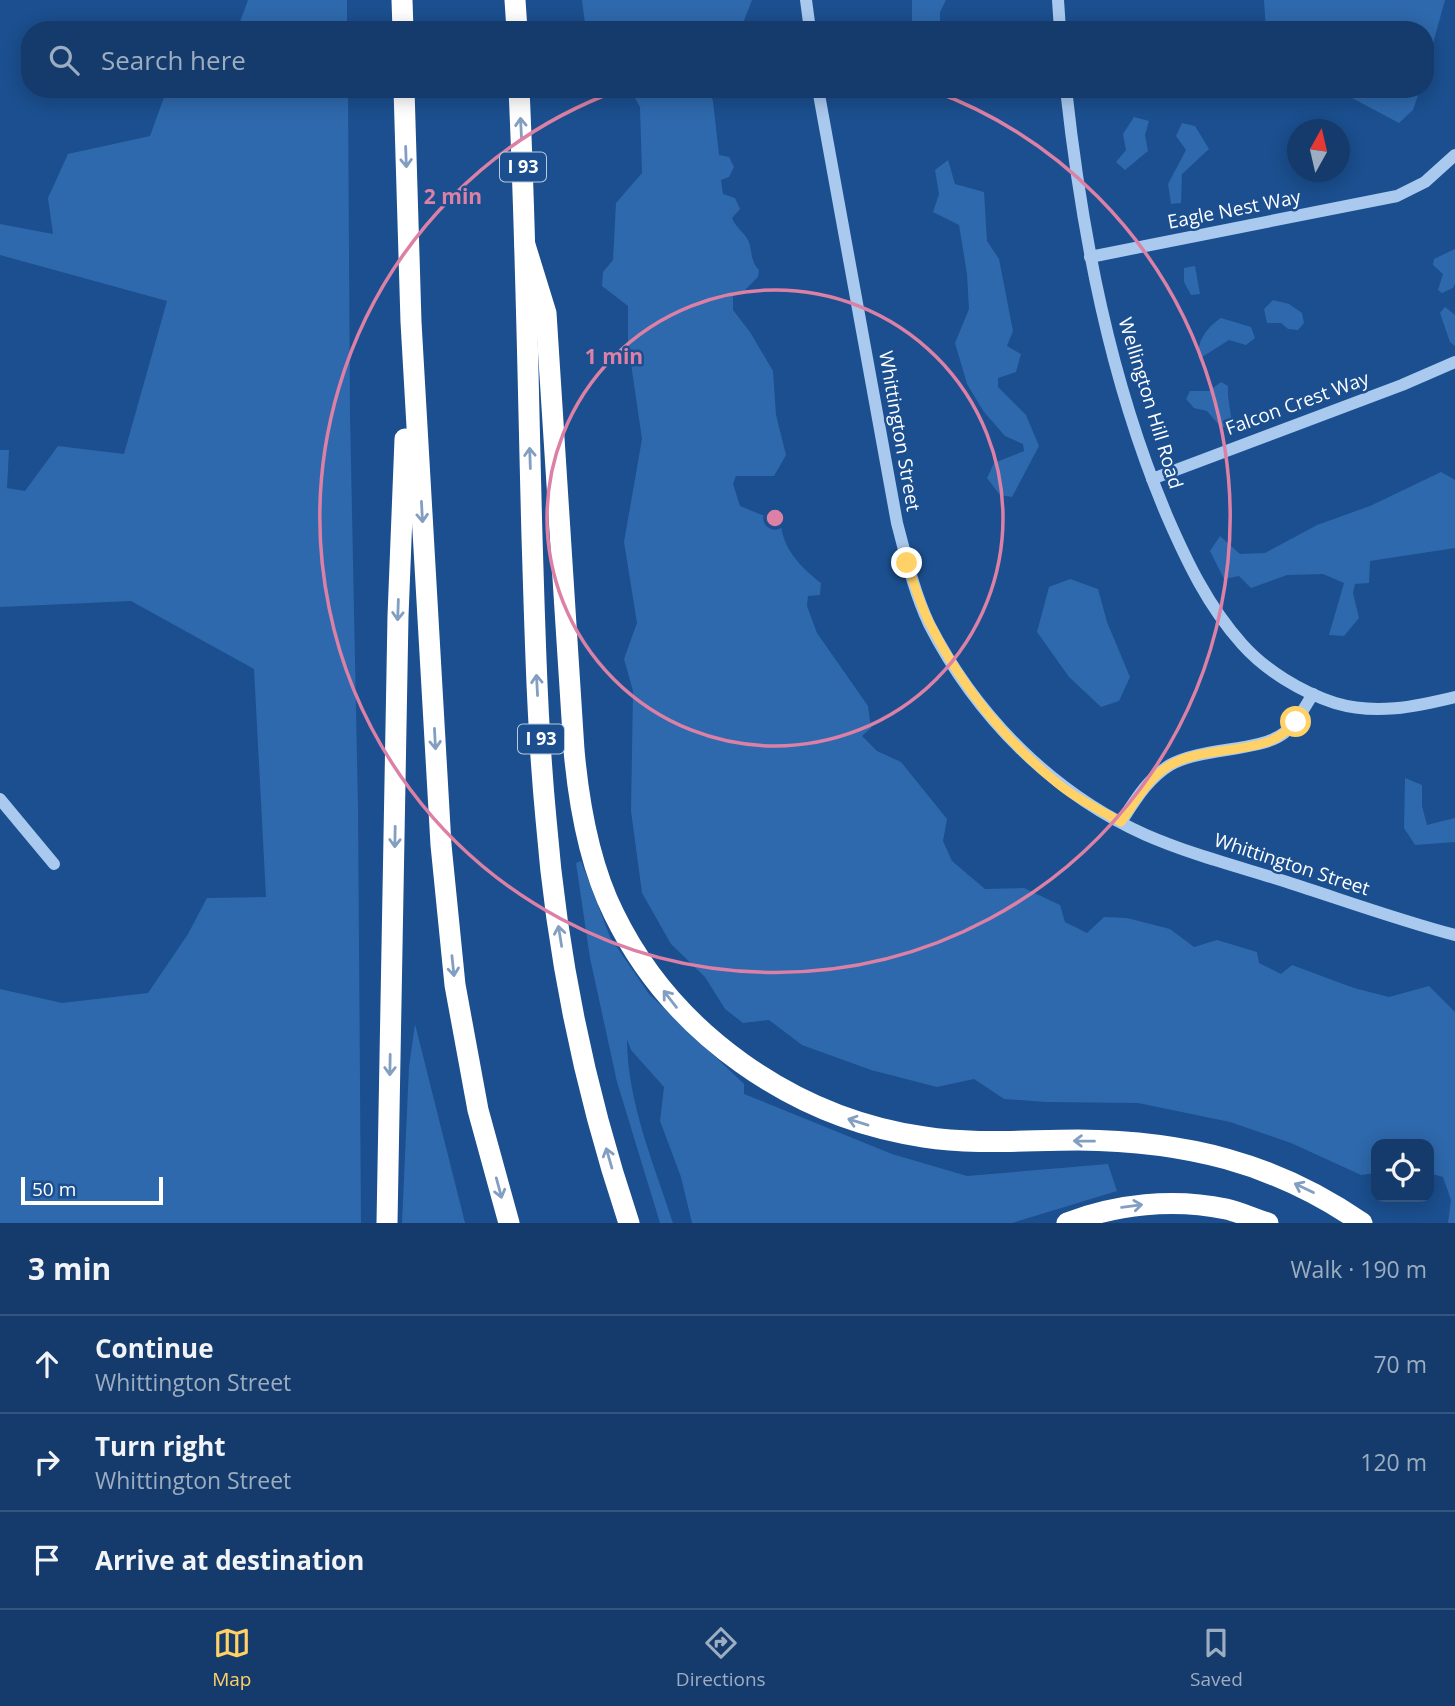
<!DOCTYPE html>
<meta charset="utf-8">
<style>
:root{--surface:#143b6b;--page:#214673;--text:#f1f3f6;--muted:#9dadc1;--line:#33557e;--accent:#ffd166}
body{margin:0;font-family:"Open Sans",sans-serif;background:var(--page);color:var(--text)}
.controls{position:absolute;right:21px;bottom:21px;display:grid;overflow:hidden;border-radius:14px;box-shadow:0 4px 18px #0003}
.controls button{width:63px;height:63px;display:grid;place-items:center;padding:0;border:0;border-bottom:2px solid var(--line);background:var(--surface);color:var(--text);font:35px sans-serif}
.compass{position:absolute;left:1287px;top:119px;width:63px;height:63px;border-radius:50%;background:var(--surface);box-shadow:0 4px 18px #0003;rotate:8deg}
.scale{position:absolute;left:21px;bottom:18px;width:142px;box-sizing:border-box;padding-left:7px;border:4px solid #fff;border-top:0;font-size:19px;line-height:24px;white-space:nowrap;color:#fff;-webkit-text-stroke:5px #1b4f8f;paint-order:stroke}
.stop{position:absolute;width:21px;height:21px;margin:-16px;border:5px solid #ffd166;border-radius:50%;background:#fff}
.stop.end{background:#ffd166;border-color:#fff;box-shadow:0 2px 7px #0008}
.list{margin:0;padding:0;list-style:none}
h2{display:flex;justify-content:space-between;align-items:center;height:91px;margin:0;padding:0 28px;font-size:30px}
h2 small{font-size:23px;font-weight:400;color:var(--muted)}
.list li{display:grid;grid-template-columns:46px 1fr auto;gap:21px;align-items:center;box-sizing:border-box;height:98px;padding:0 28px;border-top:2px solid var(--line)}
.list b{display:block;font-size:26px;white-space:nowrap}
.list p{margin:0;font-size:23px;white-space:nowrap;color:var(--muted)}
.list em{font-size:23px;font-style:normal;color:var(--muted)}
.icon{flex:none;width:38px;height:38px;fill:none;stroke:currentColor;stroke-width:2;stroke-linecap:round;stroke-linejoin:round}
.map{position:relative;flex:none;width:1455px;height:1223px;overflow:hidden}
.search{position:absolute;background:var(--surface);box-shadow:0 4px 18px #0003;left:21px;right:21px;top:21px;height:77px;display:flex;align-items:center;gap:18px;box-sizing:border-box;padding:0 24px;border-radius:28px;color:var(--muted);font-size:26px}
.sheet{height:385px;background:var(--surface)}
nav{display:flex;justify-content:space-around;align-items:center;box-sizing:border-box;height:98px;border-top:2px solid var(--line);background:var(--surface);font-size:19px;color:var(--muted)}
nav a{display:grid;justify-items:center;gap:4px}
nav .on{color:var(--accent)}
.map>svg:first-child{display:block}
</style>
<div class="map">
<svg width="1455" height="1223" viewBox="0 0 1455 1223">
<rect width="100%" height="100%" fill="#1b4f8f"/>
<g fill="#2e69ad">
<path d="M248,0H347V30H237Z"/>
<path d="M582,0H752L741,28L589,30L585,24Z"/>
<path d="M912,0H946L940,12V30H912Z"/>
<path d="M1264,0H1445L1425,72V30H1266Z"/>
<path d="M167,89H348L350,413L358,807L361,1223H0V989L62,1003L148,993L188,934L207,898L266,897L254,669L131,601L0,607V450H9L7,488L25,491L58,446L124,454L167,301L0,255V224L53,234L48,198L68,154L150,136Z"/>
<path d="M630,89H708L713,101L719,155L729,157L734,167L729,177L721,180L723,194L735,198L740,209L732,218C736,228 745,233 749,242C752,252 751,262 759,270L758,277L742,293L733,296V310L750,332L773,371L776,415L786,455L774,476H736L733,484L740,506L762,515L781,516C779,545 799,566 821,583L820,595L808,596L807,606L817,633L868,706L871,728L862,736L877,751L901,762L947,819L943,841L952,861L985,889L1024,888L1060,905L1065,922L1087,933L1104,917L1127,918L1170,929L1194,947L1217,940L1257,952L1259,963L1281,974L1292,965L1354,988L1389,997L1429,986L1455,1012V1223H1448L1451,1200L1443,1177L1429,1173V1144H1376V1173L1361,1175L1291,1143L1230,1122L1138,1103L1046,1102L1004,1099L974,1079L937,1087L871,1070L802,1045L769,1020L743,1023L725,1009L705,977L671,944L642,893L631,811L633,691L624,659L637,623L624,542L642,439L628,343V306L602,286L603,272L613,260L616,203L642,173L640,107Z"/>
<path d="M1335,89H1420L1413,110L1399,123Z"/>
<path d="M1134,117L1149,121L1145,135L1148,151L1125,170L1116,162L1126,150L1123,134Z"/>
<path d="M1182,123L1195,126L1209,149L1182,174L1181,203L1171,204L1168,184L1186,150L1176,136Z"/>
<path d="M948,160L955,184L984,192L987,241L999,259L1013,331L1007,346L1021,354L1016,372L998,378V387L1026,415L1039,446L1012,497L1000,495L987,478L994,463L1024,451L1023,444L1005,436L984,412L967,384L955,343L969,309L967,274L959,225L933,212L939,194L935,170Z"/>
<path d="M1455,249V284L1453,288L1442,293L1438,290L1443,274L1433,265L1434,259Z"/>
<path d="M1195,266L1200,294L1191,295L1184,282V268Z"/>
<path d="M1273,300L1289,304L1302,313L1304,323L1298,330L1288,329L1281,323H1267L1264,309Z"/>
<path d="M1445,307L1455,315V346L1450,342L1440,313Z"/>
<path d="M1221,318L1251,327L1255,338L1246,345L1229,340L1199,359C1195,343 1208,326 1221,318Z"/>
<path d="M1221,382L1228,386C1227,401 1232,413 1232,428L1220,426L1207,411L1194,408L1186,399L1190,391H1209Z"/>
<path d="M1441,472L1455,480V548L1370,561L1369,583L1355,584L1353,593L1359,618L1344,636L1329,635L1344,583L1323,574L1287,575L1251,588L1239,576L1224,579L1210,551L1220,536L1240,554L1265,553L1317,525L1370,506Z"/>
<path d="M1070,579L1098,589L1107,622L1130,677L1119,701L1101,707L1069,677L1037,632L1049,587Z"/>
<path d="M1405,778L1422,785V806L1427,825L1455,818V842L1415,845L1404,828Z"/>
<path d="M581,861L610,937L649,994L744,1084V1094L892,1154L967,1176L1108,1164L1117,1191L1012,1223H692L681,1177L660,1121L664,1087L631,1050L627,1039C627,1101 654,1164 673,1223H660L617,1082L590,958L576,863Z"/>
<path d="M415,1024L465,1223H402L409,1067Z"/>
</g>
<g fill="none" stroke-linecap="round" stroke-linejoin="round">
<g stroke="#a9c9ee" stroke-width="12">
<path d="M806,0L810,30"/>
<path d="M1058,0L1060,30"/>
<path d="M818,89L897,523C906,557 914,592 929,624C976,716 1052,793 1146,835C1192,855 1240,867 1287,882C1343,900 1398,920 1455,935"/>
<path d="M1066,89C1082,235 1110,381 1167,516C1187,562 1208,606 1242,644C1265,670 1301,692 1335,703C1375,715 1415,707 1455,697"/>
<path d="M1090,257L1397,196L1425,182L1455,155"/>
<path d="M1152,479L1402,385L1455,362"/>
<path d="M0,799L54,864"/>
<path d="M1121,822C1134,802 1148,778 1170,765C1202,747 1260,752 1284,733C1297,723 1304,708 1313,694"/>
</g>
<g stroke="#fff" stroke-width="21">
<path d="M402,0L403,30"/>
<path d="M515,0L517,30"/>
<path d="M404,89L411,322L441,845L455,985L478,1110L509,1223"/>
<path d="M519,89C526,239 528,388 532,537C535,631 537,725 546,819C557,956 585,1092 629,1223"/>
<path d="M525,245L546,313L574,750C579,806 589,864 614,914C672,1033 793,1118 924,1137C974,1145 1027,1140 1078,1140C1184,1141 1274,1162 1362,1223"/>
<path d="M387,1223L398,616L405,439"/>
<path d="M1067,1223C1117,1204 1173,1198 1226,1209C1240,1212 1254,1219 1268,1223"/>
</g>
</g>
<defs><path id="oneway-shaft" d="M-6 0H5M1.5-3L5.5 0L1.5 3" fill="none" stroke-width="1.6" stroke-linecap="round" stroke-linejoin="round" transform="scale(1.75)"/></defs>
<g stroke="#829ec1">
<use href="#oneway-shaft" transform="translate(521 128) rotate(-93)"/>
<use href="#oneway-shaft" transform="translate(406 157) rotate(88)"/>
<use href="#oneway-shaft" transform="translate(530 458) rotate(-92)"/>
<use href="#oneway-shaft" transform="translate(422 512) rotate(87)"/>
<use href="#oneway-shaft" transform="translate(398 610) rotate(92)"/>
<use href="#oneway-shaft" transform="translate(537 685) rotate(-93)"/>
<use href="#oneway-shaft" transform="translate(435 739) rotate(87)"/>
<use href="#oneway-shaft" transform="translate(395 837) rotate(91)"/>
<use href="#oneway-shaft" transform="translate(560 936) rotate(-99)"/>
<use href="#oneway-shaft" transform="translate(453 966) rotate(84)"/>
<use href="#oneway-shaft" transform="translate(670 999) rotate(-128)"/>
<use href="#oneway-shaft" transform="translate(390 1065) rotate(91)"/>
<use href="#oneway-shaft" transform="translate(858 1122) rotate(-163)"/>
<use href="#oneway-shaft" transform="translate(1084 1141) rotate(-179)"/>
<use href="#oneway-shaft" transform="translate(609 1158) rotate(-106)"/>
<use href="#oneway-shaft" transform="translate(499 1188) rotate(75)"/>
<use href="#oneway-shaft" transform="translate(1304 1188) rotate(-154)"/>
<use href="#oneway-shaft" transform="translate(1132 1206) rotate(-8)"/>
</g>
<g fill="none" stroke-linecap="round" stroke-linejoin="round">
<path stroke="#ffd166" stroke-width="9" d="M907,563C914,583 920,605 930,624C961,686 1007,743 1061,786C1079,800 1101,811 1121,822C1135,802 1148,778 1170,765C1201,748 1238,753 1270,741C1280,737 1288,730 1296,722"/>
</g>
<g fill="none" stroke="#dd80a5" stroke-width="3.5">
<circle cx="775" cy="518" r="228"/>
<path d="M931 90A455 455 0 1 1 619 90"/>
</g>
<g text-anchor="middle" stroke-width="5" stroke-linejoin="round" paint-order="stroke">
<g fill="#1b4f8f" stroke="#bbcadd" stroke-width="2">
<rect x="500" y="152.5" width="46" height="29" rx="5"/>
<rect x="518" y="724.5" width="46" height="29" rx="5"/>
</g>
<g font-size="18" font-weight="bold" fill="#fff">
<text x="523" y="173">I 93</text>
<text x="541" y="745">I 93</text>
</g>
<g font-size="19" fill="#fff" stroke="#1b4f8f">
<text transform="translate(1234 209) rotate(-11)" y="7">Eagle Nest Way</text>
<text transform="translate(1151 403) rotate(73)" y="7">Wellington Hill Road</text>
<text transform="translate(1297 403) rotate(-20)" y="7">Falcon Crest Way</text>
<text transform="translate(900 431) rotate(80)" y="7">Whittington Street</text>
<text transform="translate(1292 864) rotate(18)" y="7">Whittington Street</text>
</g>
</g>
<circle cx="775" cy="518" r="10" fill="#dd80a5" stroke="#1b4f8f" stroke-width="3.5"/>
<g font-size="21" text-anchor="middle" font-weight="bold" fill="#dd80a5" stroke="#1b4f8f" stroke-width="5" stroke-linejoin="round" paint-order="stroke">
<text x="453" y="204">2 min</text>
<text x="614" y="364">1 min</text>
</g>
</svg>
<div class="controls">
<button><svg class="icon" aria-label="locate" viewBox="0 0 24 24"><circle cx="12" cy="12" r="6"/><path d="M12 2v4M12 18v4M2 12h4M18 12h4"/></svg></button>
</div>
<svg class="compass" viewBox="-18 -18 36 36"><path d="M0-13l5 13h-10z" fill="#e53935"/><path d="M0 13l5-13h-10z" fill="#9dadc1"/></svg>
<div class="scale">50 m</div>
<div class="stop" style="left:1296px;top:722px"></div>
<div class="stop end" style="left:907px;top:563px"></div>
<div class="search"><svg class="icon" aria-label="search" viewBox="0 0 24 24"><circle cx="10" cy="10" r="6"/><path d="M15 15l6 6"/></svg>Search here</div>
</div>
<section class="sheet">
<h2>3 min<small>Walk · 190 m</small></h2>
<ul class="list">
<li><svg class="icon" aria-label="ahead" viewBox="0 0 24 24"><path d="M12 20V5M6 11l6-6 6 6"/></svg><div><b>Continue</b><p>Whittington Street</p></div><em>70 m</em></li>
<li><svg class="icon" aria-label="right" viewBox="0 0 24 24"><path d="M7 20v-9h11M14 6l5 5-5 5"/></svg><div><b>Turn right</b><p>Whittington Street</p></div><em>120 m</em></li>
<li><svg class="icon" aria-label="arrive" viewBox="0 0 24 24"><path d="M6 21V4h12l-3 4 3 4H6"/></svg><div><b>Arrive at destination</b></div></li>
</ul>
</section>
<nav>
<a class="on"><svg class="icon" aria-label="map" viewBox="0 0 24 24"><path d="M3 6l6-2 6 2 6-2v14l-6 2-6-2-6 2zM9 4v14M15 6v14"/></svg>Map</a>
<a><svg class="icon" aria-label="directions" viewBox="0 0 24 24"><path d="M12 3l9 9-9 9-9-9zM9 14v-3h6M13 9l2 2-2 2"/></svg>Directions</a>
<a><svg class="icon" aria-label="saved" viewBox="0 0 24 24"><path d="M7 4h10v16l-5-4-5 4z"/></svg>Saved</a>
</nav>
